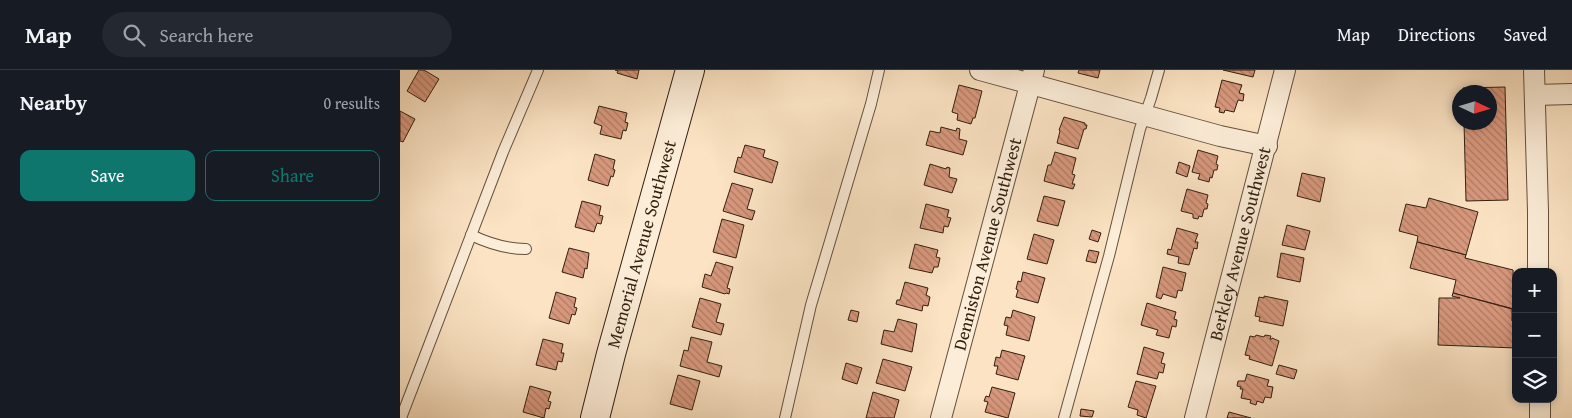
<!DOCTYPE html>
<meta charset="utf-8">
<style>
:root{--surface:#171b24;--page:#242831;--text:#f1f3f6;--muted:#9ea1a6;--line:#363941;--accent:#0f766e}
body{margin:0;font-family:"Gentium Book Plus",serif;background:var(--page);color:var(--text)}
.controls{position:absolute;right:15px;bottom:15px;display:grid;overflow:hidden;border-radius:10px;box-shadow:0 2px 8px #0003}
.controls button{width:45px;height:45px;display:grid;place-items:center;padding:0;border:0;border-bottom:1px solid var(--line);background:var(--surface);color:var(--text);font:25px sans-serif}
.compass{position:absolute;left:1052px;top:15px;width:45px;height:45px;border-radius:50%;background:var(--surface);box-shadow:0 2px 8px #0003;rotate:94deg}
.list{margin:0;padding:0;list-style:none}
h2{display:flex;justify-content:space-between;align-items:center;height:65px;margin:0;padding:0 20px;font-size:21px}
h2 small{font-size:16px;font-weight:400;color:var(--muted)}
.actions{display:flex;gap:10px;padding:15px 20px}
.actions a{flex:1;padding:11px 0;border:1px solid var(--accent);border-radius:10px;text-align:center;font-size:18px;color:var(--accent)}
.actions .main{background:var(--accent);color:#fff}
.icon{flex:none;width:28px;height:28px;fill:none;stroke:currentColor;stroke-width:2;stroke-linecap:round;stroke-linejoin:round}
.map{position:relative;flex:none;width:1172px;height:348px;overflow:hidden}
header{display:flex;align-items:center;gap:30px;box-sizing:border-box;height:70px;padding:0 25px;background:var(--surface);border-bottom:1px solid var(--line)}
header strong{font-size:24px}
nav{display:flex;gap:28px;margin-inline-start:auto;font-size:18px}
.search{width:350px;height:45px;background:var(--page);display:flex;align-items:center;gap:12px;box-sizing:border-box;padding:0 18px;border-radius:28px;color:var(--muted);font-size:19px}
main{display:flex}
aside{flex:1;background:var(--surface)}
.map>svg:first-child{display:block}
</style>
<header>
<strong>Map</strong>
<div class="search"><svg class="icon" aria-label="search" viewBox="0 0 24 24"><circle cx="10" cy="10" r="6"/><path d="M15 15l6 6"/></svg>Search here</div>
<nav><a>Map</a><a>Directions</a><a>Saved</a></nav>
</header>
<main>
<aside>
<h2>Nearby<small>0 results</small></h2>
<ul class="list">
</ul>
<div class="actions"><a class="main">Save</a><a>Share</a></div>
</aside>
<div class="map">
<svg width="1172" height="348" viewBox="0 0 1172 348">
<defs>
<pattern id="building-back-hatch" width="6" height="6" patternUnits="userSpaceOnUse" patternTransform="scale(1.25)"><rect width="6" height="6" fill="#d8987d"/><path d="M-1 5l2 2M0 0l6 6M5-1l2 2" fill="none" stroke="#b07b65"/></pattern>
</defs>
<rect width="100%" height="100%" fill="#fbe3c3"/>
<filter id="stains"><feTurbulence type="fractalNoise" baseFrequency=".004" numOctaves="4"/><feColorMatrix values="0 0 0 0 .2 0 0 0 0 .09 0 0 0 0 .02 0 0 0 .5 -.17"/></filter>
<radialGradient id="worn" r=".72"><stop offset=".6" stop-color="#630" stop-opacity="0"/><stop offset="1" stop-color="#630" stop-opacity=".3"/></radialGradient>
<g fill="url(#building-back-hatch)" stroke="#311f10">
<path d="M19,0H24L39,9L25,32L7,21Z"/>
<path d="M215,0H239L237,9L217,3L218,1Z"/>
<path d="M679,0H700L698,8L678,3Z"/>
<path d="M823,0H855L853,7Z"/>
<path d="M822,10L842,15L839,23L844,24L843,31L838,30L834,42L825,40L824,43L819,42L820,38L815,37Z"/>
<path d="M559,15L582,21L575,48H573L571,54L557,50L558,44L552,42Z"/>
<path d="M1105,17L1108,130L1066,131L1064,52H1090V22H1063V18Z"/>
<path d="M199,36L227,43L225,52L228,53L226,61L223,60L221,69L200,64L202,56L194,53Z"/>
<path d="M0,41L15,49L3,72L0,71Z"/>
<path d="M664,47L685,53V55H687L686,59H684L678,79L657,73L660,61L659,60Z"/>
<path d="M541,57L556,61L557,58L560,59L559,69L567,71L563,85L526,75L530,61L540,63Z"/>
<path d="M345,75L365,80L363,87L378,92L372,113L334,102L338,87L341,88Z"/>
<path d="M798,80L818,86L816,94L818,95L817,100H814L812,108L810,107L809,112L798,109L800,104L792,102Z"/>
<path d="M655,82L676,88L672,104L675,105L672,114H675L673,119L644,111L648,95H651Z"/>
<path d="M195,84L215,90L213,99L215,100L213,107L211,106L208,116L188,110Z"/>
<path d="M779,92L790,96L787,107L776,103Z"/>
<path d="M530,94L546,99L547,97L550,98L549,107L557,109L552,123L524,115Z"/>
<path d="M902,103L925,108L920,132L897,126Z"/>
<path d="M332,113L353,119L347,139L355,141L352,150L323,141Z"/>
<path d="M787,119L808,125L806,133L808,134L807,139H804L802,147L799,146L798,149L793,148V144L781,141Z"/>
<path d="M644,126L665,131L658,156L637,151Z"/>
<path d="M1029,128L1078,142L1066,185L1017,172L1018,166L999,161L1006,134L1026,138Z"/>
<path d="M182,131L201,136L199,145L203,146L201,154L197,153L194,162L175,157Z"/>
<path d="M526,134L549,140L547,147L551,148L548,157L544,156L543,163L520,158Z"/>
<path d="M322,149L344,155L336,188L313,182Z"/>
<path d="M887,155L910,161L905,180L882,175Z"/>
<path d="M777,158L798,164L795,172H798L797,179L794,178L789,195L778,193L779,187L767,184L768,179L771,180Z"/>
<path d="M692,160L701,163L698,172L689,169Z"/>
<path d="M634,164L654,170L647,194L627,189Z"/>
<path d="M1017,172L1066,185L1065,188L1113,200L1114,239L1053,223L1056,210L1010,198Z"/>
<path d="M515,174L538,180L536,187L540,188L538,197H534L532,203L509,198Z"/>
<path d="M169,178L189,183L187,199L185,198L183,208L162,202Z"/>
<path d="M689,180L699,182L696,193L686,191Z"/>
<path d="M881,183L904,188L900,212L877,207Z"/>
<path d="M316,192L333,197L327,218L330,219L329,224L326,223L325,224L302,217L305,204L311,206Z"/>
<path d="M763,197L786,203L782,221L778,220L776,228L763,224L761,229L756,227Z"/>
<path d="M623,202L645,208L638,233L616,227L618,220L616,219L618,211L621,212Z"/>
<path d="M505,212L528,218L526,225L530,227L528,236L523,235L522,241L496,234L497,230H500Z"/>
<path d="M156,222L176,228L174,237L177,238L175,245L172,244L169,254L149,248Z"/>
<path d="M1053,223L1112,239V251H1116V278L1038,275L1039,228H1060L1052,226Z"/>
<path d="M864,226L888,231L883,256L859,251L860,247L855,246L859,227L864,228Z"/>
<path d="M300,228L321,234L316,252L324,254L321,265L292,257Z"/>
<path d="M747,233L776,242L774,249L777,250L776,257L772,256L769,268L756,265L758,260L741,255Z"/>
<path d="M451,240L459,242L457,252L448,250Z"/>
<path d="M613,240L635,247L629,271L606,265L608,256L604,255L606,247L611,248Z"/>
<path d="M498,249L517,254L512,282L481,274L484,260L494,262Z"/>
<path d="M856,265L864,267L865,265L871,266L870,269H872V268L879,271L872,296L849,289L850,286L845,285L850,266L855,267Z"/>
<path d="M291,267L312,272L307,292L322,296L319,307L280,296L284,280L288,281Z"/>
<path d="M143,269L163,274L161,283H164L162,292L158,291L156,300L136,295Z"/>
<path d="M744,277L764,283L761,293L765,294L763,303L759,302L757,309L737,304Z"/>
<path d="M602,280L625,286L618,310L596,304L598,296H594L596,287L600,288Z"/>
<path d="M483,289L512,297L505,321L476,313Z"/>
<path d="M446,293L462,298L457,314L442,309Z"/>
<path d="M879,295L897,300L894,309L876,304Z"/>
<path d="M847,304L869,310L867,316L873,317L871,328L865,327L863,333L857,331L856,335L850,333L851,330L841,328L843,319H840L841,317L837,316L838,311H845Z"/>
<path d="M278,305L300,311L292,340L270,334Z"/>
<path d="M736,311L756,316L746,348L737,345L738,340L728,337Z"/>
<path d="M130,316L151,322L148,331L151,332L149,339L146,338L144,348L123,342Z"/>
<path d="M592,317L615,323L608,348L585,342L588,332L584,331L586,326L589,327Z"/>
<path d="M473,322L499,330L494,348H466Z"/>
<path d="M681,339L694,341L692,347L680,346Z"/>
<path d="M829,342L851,348H827Z"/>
</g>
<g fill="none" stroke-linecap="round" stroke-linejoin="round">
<defs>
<g id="lane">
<path d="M71,165C90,174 106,179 126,179"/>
<path d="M1,348L103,82L138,0"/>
<path d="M385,348L411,235L471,34L479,0"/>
<path d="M664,348L709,186L740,59L751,28L759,0"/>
</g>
<g id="street">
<path d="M580,0L820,66L867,76"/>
<path d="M1134,0L1138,141V202"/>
<path d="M1135,25L1172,24"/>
<path d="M1140,329V348"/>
<path id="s1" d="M541,348L634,0"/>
<path id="s2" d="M795,348L885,0"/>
</g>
<g id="secondary">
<path id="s3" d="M195,348L211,284L290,0"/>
</g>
</defs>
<use href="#lane" stroke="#64503d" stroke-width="12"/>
<use href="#street" stroke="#64503d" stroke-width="22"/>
<use href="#secondary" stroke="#311f10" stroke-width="30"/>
<use href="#lane" stroke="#fcedd8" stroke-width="10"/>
<use href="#street" stroke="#fcedd8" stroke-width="20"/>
<use href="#secondary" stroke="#fcedd8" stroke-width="28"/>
</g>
<g text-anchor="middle" stroke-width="4" stroke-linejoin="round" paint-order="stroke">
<g font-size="18" fill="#311f10" stroke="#fcedd8">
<text dy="6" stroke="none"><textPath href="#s3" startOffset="180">Memorial Avenue Southwest</textPath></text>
<text dy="6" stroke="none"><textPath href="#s1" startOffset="180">Denniston Avenue Southwest</textPath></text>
<text dy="6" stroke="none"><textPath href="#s2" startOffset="180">Berkley Avenue Southwest</textPath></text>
</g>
</g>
<rect width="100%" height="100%" filter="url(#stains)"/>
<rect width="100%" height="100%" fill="url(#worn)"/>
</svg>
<div class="controls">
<button>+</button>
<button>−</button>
<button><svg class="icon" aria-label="layers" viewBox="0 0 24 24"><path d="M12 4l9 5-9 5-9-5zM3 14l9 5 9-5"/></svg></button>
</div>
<svg class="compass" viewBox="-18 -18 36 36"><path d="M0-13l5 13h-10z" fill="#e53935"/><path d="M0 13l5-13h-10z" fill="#9ea1a6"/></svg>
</div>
</main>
